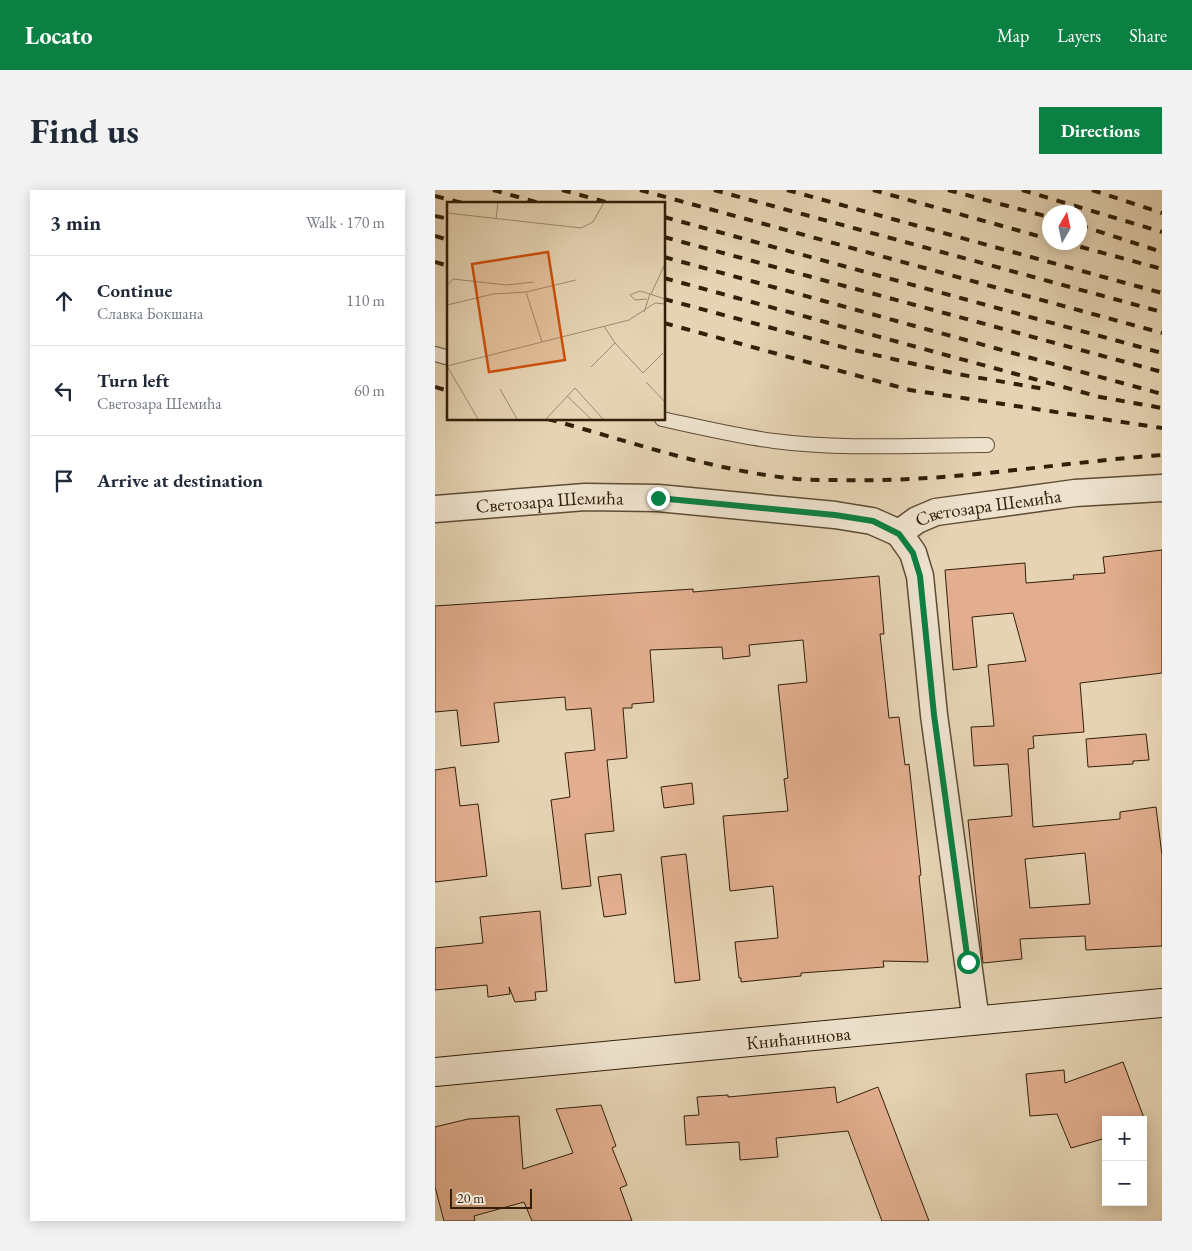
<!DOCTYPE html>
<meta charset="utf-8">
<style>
:root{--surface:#fff;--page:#f2f2f3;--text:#1f2937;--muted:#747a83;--line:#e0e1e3;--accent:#0b8043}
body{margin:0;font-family:"EB Garamond",serif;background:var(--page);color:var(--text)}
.controls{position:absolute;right:15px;bottom:15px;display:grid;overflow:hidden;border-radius:0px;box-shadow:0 2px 12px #0003}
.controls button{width:45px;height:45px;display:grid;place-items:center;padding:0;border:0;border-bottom:1px solid var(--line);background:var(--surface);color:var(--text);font:25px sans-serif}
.compass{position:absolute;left:607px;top:15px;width:45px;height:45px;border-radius:50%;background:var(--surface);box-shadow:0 2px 12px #0003;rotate:9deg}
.scale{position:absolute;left:15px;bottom:12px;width:82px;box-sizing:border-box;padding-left:5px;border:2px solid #311f08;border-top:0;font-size:14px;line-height:18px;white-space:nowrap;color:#311f08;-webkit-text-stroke:4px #eee2ce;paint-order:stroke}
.stop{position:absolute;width:15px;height:15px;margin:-11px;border:4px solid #0b8043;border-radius:50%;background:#fff}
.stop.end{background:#0b8043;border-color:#fff;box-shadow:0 1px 5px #0008}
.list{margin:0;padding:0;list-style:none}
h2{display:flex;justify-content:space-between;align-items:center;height:65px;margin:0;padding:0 20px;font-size:21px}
h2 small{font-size:16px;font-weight:400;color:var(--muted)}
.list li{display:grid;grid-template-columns:32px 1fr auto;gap:15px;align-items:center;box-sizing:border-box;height:90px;padding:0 20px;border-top:1px solid var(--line)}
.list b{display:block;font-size:19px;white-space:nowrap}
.list p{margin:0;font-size:16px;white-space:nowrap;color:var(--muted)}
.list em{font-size:16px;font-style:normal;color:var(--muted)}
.icon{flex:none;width:28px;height:28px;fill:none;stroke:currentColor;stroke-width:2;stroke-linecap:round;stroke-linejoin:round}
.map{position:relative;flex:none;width:727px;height:1031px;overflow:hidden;border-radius:0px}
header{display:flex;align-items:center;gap:30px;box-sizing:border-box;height:70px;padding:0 25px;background:var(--accent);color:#fff}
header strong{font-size:24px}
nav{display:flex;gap:28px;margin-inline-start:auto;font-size:18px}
.intro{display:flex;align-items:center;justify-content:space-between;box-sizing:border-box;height:120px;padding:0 30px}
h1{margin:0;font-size:35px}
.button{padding:12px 22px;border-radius:0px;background:var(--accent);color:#fff;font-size:18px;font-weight:700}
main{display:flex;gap:30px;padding:0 30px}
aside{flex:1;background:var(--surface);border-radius:0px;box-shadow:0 2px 12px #0003}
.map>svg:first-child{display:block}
</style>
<header>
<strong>Locato</strong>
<nav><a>Map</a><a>Layers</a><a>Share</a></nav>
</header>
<div class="intro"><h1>Find us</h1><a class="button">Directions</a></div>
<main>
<aside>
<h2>3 min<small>Walk · 170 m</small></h2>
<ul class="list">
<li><svg class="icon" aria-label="ahead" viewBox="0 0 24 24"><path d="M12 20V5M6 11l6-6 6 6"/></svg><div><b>Continue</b><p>Славка Бокшана</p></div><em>110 m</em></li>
<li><svg class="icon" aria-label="left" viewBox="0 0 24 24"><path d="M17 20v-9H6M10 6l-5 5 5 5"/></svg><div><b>Turn left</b><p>Светозара Шемића</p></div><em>60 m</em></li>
<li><svg class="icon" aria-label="arrive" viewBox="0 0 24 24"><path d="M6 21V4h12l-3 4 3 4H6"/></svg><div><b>Arrive at destination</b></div></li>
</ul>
</aside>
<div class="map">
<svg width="727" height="1031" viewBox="0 0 727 1031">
<rect width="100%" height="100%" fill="#e5d3b3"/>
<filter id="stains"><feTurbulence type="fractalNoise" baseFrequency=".004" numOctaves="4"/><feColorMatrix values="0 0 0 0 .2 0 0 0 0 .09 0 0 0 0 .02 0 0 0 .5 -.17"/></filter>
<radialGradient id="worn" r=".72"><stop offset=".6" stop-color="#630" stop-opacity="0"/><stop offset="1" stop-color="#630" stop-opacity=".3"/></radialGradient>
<g fill="#e2ae8f" stroke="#311f08" fill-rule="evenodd">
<path d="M727,360V483L645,493L649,542L598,546L599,558L593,559L598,637L685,629V622L721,617L727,665V756L651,760L650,746L585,749L587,769L548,773L533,630L577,626L573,574L539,576L536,537L559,536L553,475L591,471L578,423L537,427L542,477L518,480L510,380L590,373L591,393L639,389L638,385L670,383L668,367ZM650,663L655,714L595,718L590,669Z"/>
<path d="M444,386L449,444H445L454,528L464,527L470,575L474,574L486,685L484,686L493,772L448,771L449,777L366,783V786L306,792V788H304L300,752L343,748L338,696L295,701L288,626L353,621L349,589L353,588L343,495L372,492L368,450L314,455L315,466L288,469L287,457L215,460L219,512L197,514V518H188L192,568L172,570L179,641L150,644L156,696L127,699L116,610L135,607L130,563L160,560L156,518L131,520L130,507L59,513L64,552L26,556L22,520L0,522V416L258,399V402Z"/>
<path d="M711,544L714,570L698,571V574L653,577L651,549Z"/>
<path d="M20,577L25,616L43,614L52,686L0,692V580Z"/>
<path d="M257,593L259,614L229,618L226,597Z"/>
<path d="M251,664L265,790L240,793L226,667Z"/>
<path d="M186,684L191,724L169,727L163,687Z"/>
<path d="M105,721L112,801L100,802L101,810L80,812L74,797L75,804L53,807L52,795L0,800V758L48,753L45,727Z"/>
<path d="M688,872L712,936L708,937V930H671V948L636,958L622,924L595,926L591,884L629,880L630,893Z"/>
<path d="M400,897L402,913L443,897L494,1031H447L413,941L341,948L343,967L305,970L304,952L251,955L249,926L264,925L262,907L293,905V907Z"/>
<path d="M166,915L181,956L177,958L192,995L185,998L197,1031H97L89,1012L39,1026L40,1031H9L0,997V937L33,929L84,926L88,979L138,963L121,919Z"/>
</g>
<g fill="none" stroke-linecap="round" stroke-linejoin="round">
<defs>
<g id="service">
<path d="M0,164L14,168"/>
<path d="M227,229C264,237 301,246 339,251C409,260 482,255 552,255"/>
</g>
<g id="minor">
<path id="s1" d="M0,319L150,307L223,308L400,325L437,331L464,343"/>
<path d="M464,343L478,363L485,386L499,525L541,831"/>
<path id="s2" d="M464,343L482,330L501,322L640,303L727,298"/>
</g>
<g id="secondary">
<path id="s3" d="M0,882L727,813"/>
</g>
</defs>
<use href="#service" stroke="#5e4c33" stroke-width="16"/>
<use href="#minor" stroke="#5e4c33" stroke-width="29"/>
<use href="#secondary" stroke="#311f08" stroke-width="30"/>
<use href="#service" stroke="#eee2ce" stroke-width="14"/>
<use href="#minor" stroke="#eee2ce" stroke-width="26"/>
<use href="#secondary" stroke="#eee2ce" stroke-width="28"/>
<g stroke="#311f08" stroke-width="4" stroke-dasharray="9 9" stroke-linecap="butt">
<path d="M58,0L108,14"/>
<path d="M127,0L178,14"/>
<path d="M205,0L727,143"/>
<path d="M279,0L727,122"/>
<path d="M352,0L727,103"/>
<path d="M438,0L614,49"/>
<path d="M513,0L614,27"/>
<path d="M587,0L727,42"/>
<path d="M657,0L727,23"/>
<path d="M0,6L31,14"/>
<path d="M0,26L14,29"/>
<path d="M229,27L727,163"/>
<path d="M644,35L727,62"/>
<path d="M0,46L14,50"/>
<path d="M229,47L727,182"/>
<path d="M628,52L727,79"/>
<path d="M229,67L727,204"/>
<path d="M0,72L14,76"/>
<path d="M229,88L665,207L727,218"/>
<path d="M229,109L415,159L522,184L610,199"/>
<path d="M229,133L475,200L727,238"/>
<path d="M0,197L14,201"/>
<path d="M113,229C194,251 278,281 362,289C376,290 390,290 404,290C512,293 619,273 727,265"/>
</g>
</g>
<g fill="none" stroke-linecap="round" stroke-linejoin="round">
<path stroke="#0b8043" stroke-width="6" d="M223,308L400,325L438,331L464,344L478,363L485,386L499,525L533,772"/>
</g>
<g text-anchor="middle" stroke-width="4" stroke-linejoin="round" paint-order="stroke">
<g font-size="19" fill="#311f08" stroke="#eee2ce">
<text dy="7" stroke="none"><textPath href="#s1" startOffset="115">Светозара Шемића</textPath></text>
<text dy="7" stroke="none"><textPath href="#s2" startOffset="95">Светозара Шемића</textPath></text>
<text dy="7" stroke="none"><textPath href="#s3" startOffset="365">Книћанинова</textPath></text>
</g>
</g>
<g transform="translate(12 12)">
<rect width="218" height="218" fill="#e5d3b3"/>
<path fill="none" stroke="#9d8b6f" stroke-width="1" d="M0,11L134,26L146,20L157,0M49,17L51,0M0,84L6,77L59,83L87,80M79,90L95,140M204,92L218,62M200,97L188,98L183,93L193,89L203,92M0,103L46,92L79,90L129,78M197,110L203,92L218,97M168,141L196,171L216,151M0,164L31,217M0,164L182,118L208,101L218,102M144,165L168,141L157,124M199,180L218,200M53,187L70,217M120,194L144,217M99,217L128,186L156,217"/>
<path fill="#cd500b" fill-opacity="0.15" stroke="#cd500b" stroke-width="2.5" d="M101,50L118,158L42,170L25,62Z"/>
<rect width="218" height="218" fill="none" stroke="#311f08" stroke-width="2.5"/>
</g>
<rect width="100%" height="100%" filter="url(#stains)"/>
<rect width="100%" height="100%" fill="url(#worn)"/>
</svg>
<div class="controls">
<button>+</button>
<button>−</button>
</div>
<svg class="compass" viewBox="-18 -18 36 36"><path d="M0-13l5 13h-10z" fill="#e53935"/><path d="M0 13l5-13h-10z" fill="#747a83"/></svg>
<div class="scale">20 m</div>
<div class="stop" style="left:533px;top:772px"></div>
<div class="stop end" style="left:223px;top:308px"></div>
</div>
</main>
